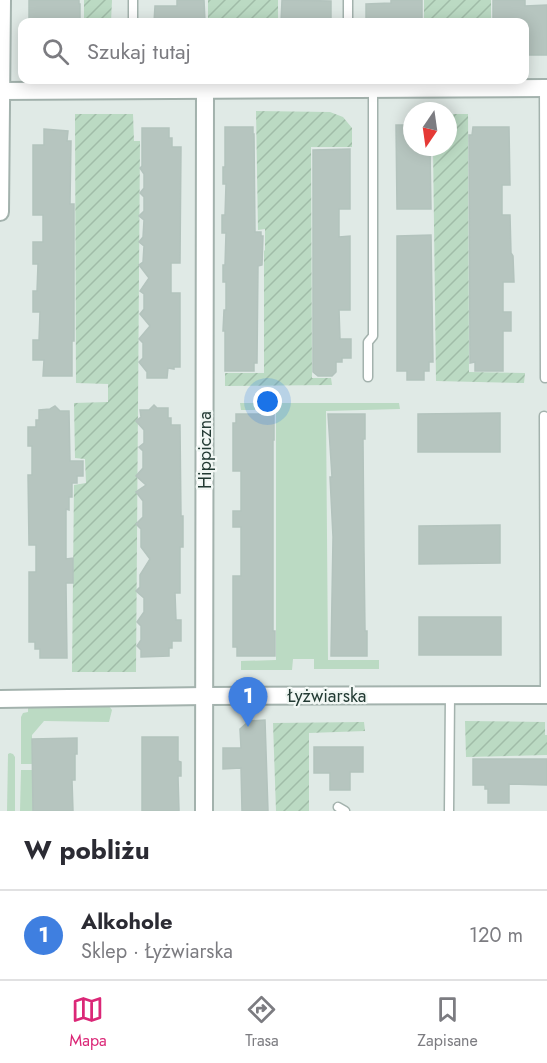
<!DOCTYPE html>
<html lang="pl">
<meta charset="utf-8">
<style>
:root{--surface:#fff;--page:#f2f2f3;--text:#2b2b33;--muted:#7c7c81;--line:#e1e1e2;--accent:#db2777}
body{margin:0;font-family:Jost,sans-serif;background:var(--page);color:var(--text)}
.compass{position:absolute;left:403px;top:102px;width:54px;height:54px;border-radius:50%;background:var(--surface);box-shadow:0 3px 15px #0003;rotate:193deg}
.you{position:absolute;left:268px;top:402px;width:21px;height:21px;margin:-15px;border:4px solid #fff;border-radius:50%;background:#1a73e8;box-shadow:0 0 0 9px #1a73e833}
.badge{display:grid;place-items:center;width:39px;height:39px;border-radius:50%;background:var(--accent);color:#fff;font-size:20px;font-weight:700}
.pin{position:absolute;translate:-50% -50px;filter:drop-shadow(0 2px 3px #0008)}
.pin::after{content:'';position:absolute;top:32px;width:21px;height:18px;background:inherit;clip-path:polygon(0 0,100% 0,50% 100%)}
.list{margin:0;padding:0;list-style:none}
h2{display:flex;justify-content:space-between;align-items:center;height:78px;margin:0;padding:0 24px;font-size:26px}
h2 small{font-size:20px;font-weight:400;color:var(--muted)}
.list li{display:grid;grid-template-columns:39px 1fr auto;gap:18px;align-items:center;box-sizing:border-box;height:90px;padding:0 24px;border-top:2px solid var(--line)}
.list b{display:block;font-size:22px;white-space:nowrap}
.list p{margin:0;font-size:20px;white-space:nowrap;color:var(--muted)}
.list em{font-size:20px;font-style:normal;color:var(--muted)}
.icon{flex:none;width:33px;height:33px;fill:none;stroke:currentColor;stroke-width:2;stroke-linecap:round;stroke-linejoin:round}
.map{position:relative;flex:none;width:547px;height:811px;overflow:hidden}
.search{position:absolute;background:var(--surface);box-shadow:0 3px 15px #0003;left:18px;right:18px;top:18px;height:66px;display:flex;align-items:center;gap:15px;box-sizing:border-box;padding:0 21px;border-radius:12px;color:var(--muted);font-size:22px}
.sheet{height:168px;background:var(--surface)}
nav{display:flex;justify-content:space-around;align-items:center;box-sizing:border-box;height:84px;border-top:2px solid var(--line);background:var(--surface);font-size:16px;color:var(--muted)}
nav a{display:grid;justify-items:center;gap:3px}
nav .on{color:var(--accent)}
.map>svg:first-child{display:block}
</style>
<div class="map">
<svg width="547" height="811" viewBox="0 0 547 811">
<defs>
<pattern id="garden-furrows" width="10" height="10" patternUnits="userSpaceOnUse" patternTransform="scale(1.5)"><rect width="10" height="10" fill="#bbdac3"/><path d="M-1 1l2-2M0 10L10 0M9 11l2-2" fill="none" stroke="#a0bca8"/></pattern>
</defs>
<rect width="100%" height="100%" fill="#e0eae6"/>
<g fill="#bbdac3">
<path d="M240,403H399L400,409L326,411L328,660H379V669H314V659H293L292,670H241V661L276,660V410H241Z"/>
<path d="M28,706H109L112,710L109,722L44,721L32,735V764H21V717L23,713L28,712Z"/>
<path d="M10,753L13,754L15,757V811H7L8,754Z"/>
<path d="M21,770H33V811H20Z"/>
</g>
<g fill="url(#garden-furrows)">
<path d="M84,0H112L111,22H84Z"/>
<rect x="208" y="0" width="70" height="22"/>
<rect x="424" y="0" width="67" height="22"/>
<path d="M256,111L330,112L343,117L352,128V147H311L312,378H331L332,385L225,386V373H264V251L265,250V229L258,230Z"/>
<path d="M75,114H133L134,141H140L136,672H72L74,485L86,483L85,459L75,458L74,403L108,402V384L76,383Z"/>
<path d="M448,114H468L469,372L525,373L524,383L436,381L433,147H448Z"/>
<path d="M465,721L545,722V735H547V755L466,757Z"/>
<path d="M364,722L365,731L309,733V811H276L273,723Z"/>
</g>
<g fill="#b6c5bf" stroke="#b3c3bd" stroke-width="1.5">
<path d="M29,0H79V4H80V22H29Z"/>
<path d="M177,0H204L205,22H154L155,6H177Z"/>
<path d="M282,0L331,1V22H281Z"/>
<path d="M391,0H422V22H366V4L391,3Z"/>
<path d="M493,0H525V6L547,5V55H525V22H493Z"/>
<path d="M396,125H412V147H430L431,209H397Z"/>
<path d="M225,127H253V134H254L255,232H261V236H263L262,265L258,266L257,363H254V371H225V331H223L224,310H226V282H223V265H225L226,233H222V215H225L226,184H223V167H225Z"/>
<path d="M473,127H509L510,185H502V215H510L511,253L513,256L514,282H503V312H511V331H503V371H475V362L470,363L469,135H472Z"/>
<path d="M142,128H169V138H172V147H181L180,263H171V293H180V367H174V369L168,368L167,378H147V372L139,362L143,358V343L139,339L150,326L140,314L144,309V294L140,291L149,278L139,265L143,262L144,246L139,242L143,237L144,220L139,216L144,211V197L140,193L144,188V174L140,168L142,166Z"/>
<path d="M44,129L68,131L67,141H71L70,204H74V341H72V376H43L44,360H33V340H39L40,312H33V291H37L38,264H33V242H43V215H33V145H44Z"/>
<path d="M350,149V209H339V237L350,236V310H339L340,339H351V358H342V362H336V372L332,376H318L313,372V150Z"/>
<path d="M431,235L433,362H429V371H424V380H407V371H397V236Z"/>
<path d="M154,405L157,408H168V418H171V425H180L181,516H183V547H180V593H175L176,620H181V641H172V648H169V656L141,657V650L137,646L141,640V626L137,622L144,612V598L136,591L140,587V575L150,559L141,547V529L136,524L143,517V501L136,492L146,485L136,476L143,468V451L139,447L144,443V430L136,421L141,417L140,410H149Z"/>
<path d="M55,406L60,411H69L70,461H83V476H77V483H72V497H69V510L66,509V559L73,558V583H66L67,658H40V649H35V642H29V572H36V545H29L28,475H32V446H28V427H36V420H39V410L50,409Z"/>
<path d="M500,413V452H418V414Z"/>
<path d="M236,414H274V440H273V631H275V656H237V647H233V576H241V527H233V511H241V471H233V423H236Z"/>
<path d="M328,414H365V439H363L364,551L365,631H367V656H331L333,537L330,477H332Z"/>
<path d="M500,525V563L419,564V526Z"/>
<rect x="419" y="617" width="82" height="38"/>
<path d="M265,720L268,811H242L241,768L223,769V748H241L240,729L249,721Z"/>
<path d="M142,737H178V761L181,762V776H178L179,811H142Z"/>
<path d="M77,738V754H75V780H72L73,811H33L32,739Z"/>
<path d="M314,747H363V772H350V790H330V773H314Z"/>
<path d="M473,759H547V785L509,784V803H488V789H485V785H473Z"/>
</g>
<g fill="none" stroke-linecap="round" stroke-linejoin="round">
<defs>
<g id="lane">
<path d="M133,22V0"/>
<path d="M348,22V0"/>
<path d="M544,88L545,378"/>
<path d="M368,377V342L373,336V89"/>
<path d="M544,416L545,695"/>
<path d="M338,807L345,811"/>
<path d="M449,811L450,695"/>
</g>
<g id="street">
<path d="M1,91L547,88"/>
<path d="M0,212L2,0"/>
<path d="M0,699L205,696L547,695"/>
<path d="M204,811L205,89"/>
</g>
</defs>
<use href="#lane" stroke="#a3b2ad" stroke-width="11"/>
<use href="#street" stroke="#a3b2ad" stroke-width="20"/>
<use href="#lane" stroke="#fff" stroke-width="8"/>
<use href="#street" stroke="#fff" stroke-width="16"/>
</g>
<g text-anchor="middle" stroke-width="4.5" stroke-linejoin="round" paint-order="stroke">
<g font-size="18" fill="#223a33" stroke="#f1f7f4">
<text transform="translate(205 450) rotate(-90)" y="6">Hippiczna</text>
<text x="327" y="702">Łyżwiarska</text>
</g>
</g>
</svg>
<svg class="compass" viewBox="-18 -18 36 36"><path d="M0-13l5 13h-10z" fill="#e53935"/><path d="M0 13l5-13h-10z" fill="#7c7c81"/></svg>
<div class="you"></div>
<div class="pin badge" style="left:248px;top:727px;background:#3f7fe0">1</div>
<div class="search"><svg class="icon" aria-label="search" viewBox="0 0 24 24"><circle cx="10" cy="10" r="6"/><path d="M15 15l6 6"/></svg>Szukaj tutaj</div>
</div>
<section class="sheet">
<h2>W pobliżu<small></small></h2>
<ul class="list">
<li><span class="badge" style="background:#3f7fe0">1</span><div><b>Alkohole</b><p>Sklep · Łyżwiarska</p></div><em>120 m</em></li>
</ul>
</section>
<nav>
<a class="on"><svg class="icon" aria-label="map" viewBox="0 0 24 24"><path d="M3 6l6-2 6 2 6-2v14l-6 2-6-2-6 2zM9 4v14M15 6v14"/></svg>Mapa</a>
<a><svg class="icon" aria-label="directions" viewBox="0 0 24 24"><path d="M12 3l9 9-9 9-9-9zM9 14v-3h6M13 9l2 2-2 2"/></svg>Trasa</a>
<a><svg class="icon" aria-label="saved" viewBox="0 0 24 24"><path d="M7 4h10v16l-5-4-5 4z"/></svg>Zapisane</a>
</nav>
